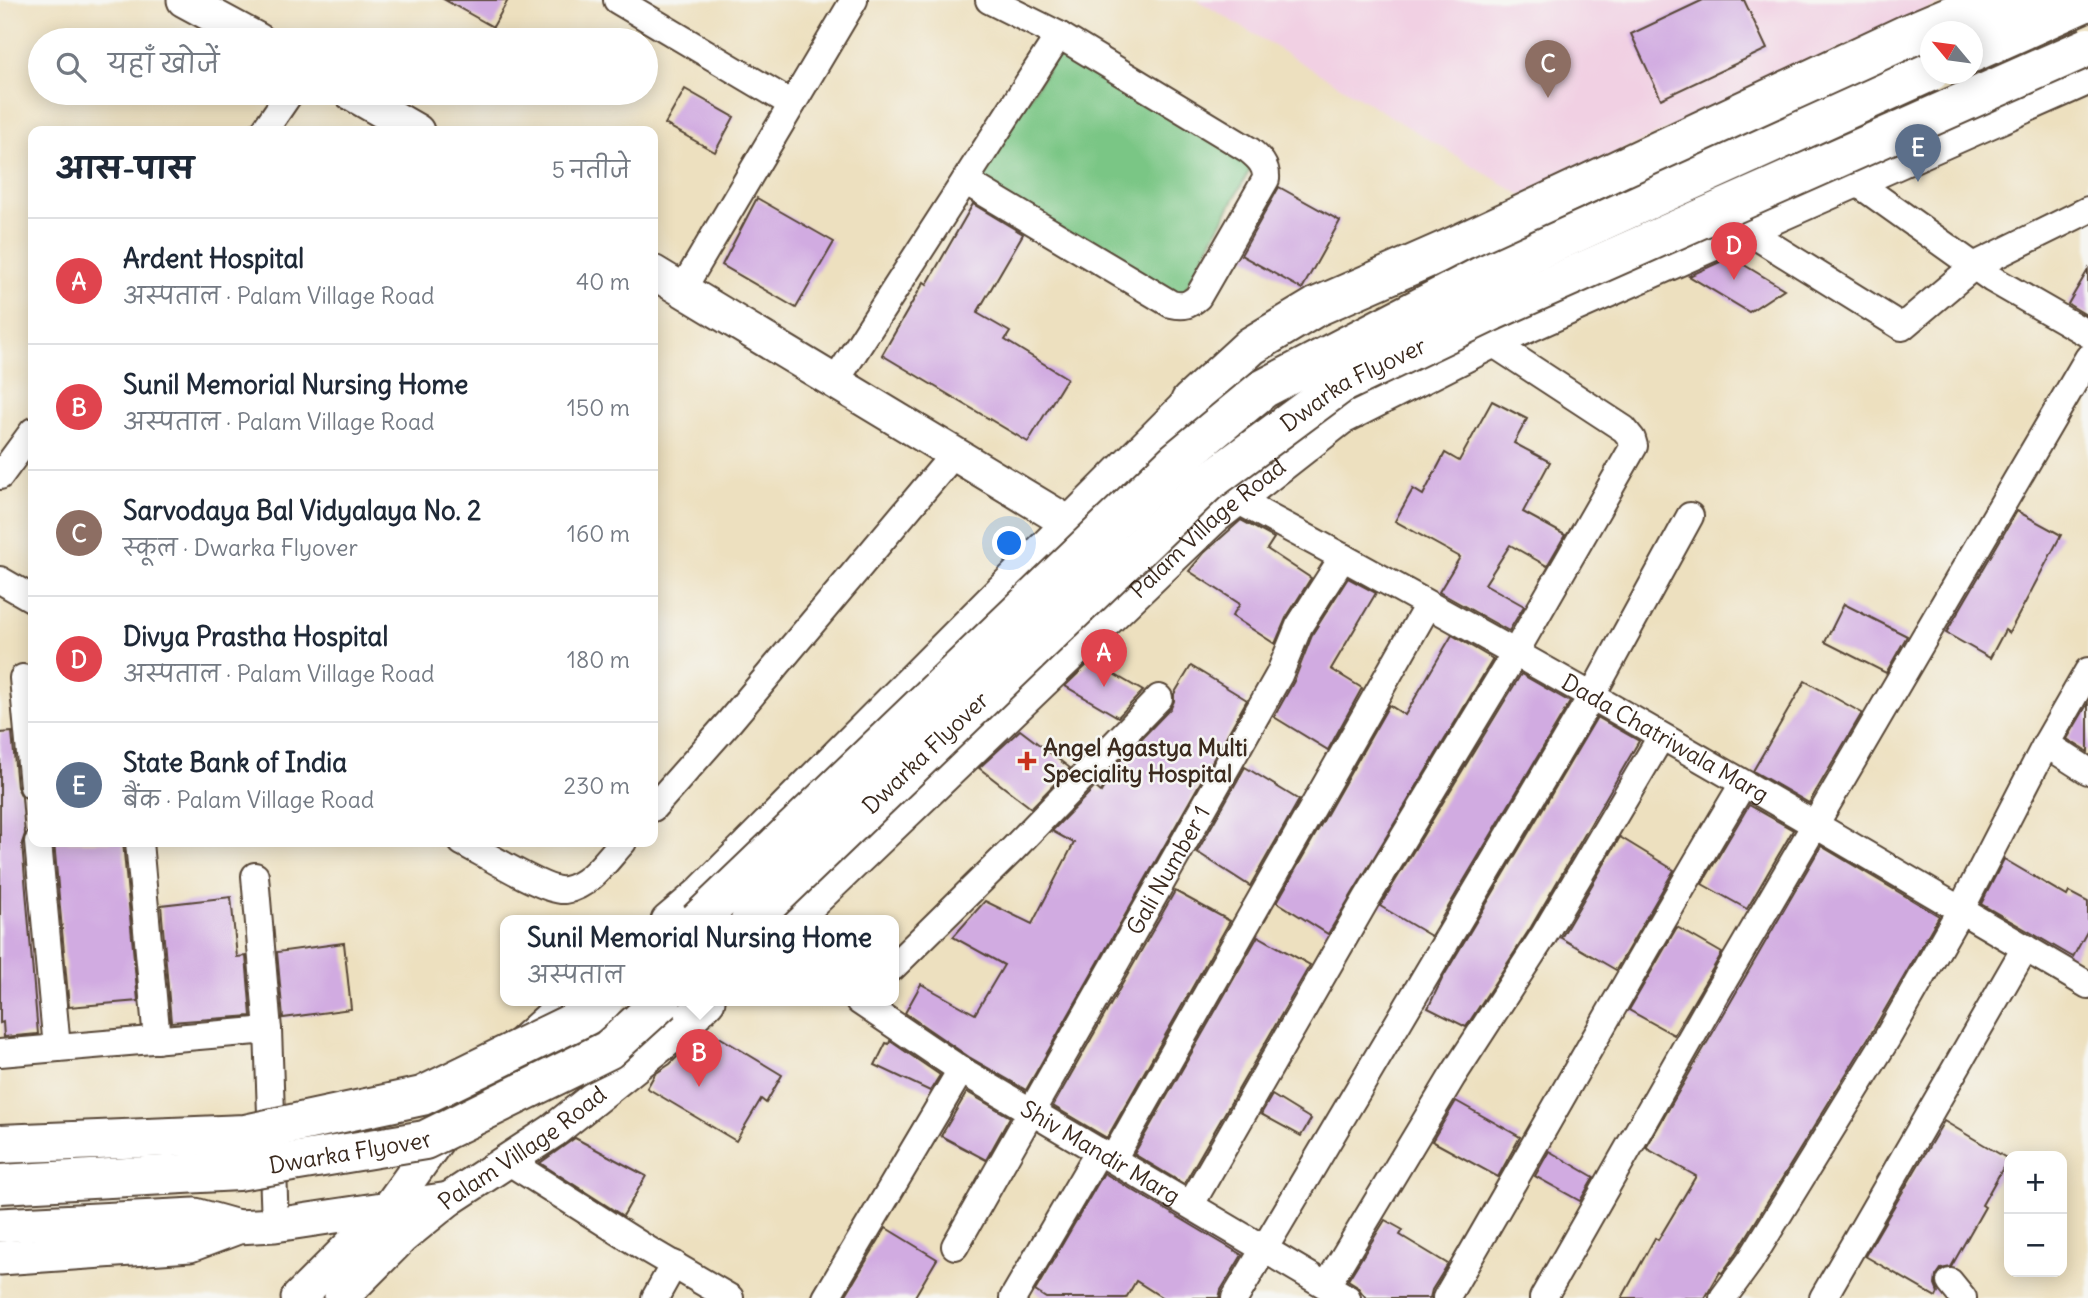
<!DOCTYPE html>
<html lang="hi">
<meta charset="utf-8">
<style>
:root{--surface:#fff;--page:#f6f6f7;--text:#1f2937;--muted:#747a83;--line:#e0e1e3;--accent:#ea580c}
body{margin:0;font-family:Delius,"Playpen Sans Deva",sans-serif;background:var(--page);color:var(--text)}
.controls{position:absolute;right:21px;bottom:21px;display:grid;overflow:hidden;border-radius:14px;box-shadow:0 4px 18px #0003}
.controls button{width:63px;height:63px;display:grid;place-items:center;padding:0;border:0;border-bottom:2px solid var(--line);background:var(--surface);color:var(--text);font:35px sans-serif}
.compass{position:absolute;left:1920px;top:21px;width:63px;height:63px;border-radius:50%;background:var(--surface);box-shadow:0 4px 18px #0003;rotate:299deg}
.you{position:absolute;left:1010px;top:544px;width:24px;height:24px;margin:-18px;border:5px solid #fff;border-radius:50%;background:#1a73e8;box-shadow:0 0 0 10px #1a73e833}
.badge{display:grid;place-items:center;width:46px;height:46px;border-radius:50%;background:var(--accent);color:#fff;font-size:23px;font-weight:700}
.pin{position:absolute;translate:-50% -58px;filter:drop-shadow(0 2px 4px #0008)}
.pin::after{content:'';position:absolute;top:37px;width:24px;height:21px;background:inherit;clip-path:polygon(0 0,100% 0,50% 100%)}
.popup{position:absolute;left:500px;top:915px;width:399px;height:91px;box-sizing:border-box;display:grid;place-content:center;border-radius:14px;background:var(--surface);filter:drop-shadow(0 2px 5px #0005);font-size:23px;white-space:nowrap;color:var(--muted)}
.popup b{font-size:26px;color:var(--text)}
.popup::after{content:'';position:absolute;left:50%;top:100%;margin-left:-14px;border:14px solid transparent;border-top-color:var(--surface)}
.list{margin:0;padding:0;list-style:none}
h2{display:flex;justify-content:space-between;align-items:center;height:91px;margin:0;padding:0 28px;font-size:30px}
h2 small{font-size:23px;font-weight:400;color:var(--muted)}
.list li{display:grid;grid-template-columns:46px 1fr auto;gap:21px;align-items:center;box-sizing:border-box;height:126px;padding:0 28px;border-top:2px solid var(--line)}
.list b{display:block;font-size:26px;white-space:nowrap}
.list p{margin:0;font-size:23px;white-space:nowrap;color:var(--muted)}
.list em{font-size:23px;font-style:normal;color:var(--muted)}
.icon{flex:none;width:38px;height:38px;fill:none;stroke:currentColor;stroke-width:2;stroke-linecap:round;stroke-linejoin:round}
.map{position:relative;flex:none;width:2088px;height:1298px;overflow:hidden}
.search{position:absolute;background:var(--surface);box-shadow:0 4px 18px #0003;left:28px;top:28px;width:630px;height:77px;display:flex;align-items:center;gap:18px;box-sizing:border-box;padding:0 24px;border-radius:38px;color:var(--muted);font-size:26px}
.panel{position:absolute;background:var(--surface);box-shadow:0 4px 18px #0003;left:28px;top:126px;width:630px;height:721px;border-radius:14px}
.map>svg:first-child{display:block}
</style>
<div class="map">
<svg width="2088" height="1298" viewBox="0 0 2088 1298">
<rect width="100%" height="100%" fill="#f6f6f2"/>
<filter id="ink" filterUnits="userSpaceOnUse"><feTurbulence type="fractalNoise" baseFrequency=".0143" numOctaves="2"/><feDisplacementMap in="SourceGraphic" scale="14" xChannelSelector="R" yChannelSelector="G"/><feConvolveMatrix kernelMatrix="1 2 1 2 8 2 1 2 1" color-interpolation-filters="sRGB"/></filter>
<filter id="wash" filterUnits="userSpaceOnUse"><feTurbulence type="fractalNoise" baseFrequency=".00686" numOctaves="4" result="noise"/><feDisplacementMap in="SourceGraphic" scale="28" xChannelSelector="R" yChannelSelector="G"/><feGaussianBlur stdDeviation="1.57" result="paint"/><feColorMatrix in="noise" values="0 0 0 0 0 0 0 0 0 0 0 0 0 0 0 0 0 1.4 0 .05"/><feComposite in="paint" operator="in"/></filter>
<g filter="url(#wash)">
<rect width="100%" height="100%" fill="#ede0bf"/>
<path fill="#f1d0e3" d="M1197,0H1948L1523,196Z"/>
<path fill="#7ac685" stroke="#5a7852" stroke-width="2" d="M1061,49L1253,164L1180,299L976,179Z"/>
<g id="blocks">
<g fill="#d1abe1">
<path d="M445,0H508L493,27Z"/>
<path d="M1703,0H1744L1767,49L1661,99L1631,34Z"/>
<path d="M685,89L734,117L715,152L665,124Z"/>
<path d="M1279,187L1340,221L1302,289L1241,255Z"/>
<path d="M757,198L834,242L796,308L722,265Z"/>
<path d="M973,204L1023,234L977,313L1010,332L1005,340L1067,378L1028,442L882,355L924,282L927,284Z"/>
<path d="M1731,257L1784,289L1749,312L1689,276Z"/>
<path d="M2088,270V316L2068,304Z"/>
<path d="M1492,401L1527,419L1514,443L1550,462L1523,512L1565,535L1547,566L1510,545L1485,584L1524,606L1509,631L1439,592L1460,557L1395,521L1413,489L1423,495L1445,453L1459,461Z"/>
<path d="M2017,511L2061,535L2009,633L2005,630L1990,658L1946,633Z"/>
<path d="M1241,520L1274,538L1267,549L1311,578L1286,618L1275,644L1232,616L1240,604L1189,571L1204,553Z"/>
<path d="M1348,578L1376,593L1331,669L1362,688L1328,750L1274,717L1294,681L1313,633Z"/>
<path d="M1844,604L1907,636L1886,673L1825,642Z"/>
<path d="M1452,635L1493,659L1328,934L1277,902L1389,705L1405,715Z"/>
<path d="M1091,661L1143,691L1118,717L1065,686Z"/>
<path d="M1191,666L1247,700L1026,1090L969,1057L905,1013L921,984L975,1014L1004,965L953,937L985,901L1032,924L1074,843L1052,831L1095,787L1101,792L1117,764L1171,708L1174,701V694Z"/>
<path d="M1521,674L1570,702L1431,936L1380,906Z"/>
<path d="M1805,681L1862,713L1809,803L1753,771Z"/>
<path d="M2088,703V752L2067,739Z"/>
<path d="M1597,717L1639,741L1531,927L1466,1027L1428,1008L1442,979Z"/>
<path d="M1020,730L1070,768L1031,808L979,768Z"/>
<path d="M12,732L17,787L22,797L25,834L22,843L38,1034L4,1037L3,1022L0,1023V733Z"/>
<path d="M1245,767L1299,800L1250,886L1197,852Z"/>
<path d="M1749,805L1793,830L1747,909L1702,884Z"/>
<path d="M1620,837L1674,870L1616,970L1561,938Z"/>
<path d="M54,842H123L138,1001L69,1007Z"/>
<path d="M1821,846L1939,916L1872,1032L1737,1252L1722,1273L1720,1272L1705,1298H1622L1655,1238L1658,1240L1696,1176L1646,1148Z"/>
<path d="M2004,859L2067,896L2069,892L2088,902V930L2073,957L1981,904Z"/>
<path d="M1175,891L1230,921L1107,1138L1053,1106Z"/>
<path d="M231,897L237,957L246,956L251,1016L171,1022L161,905Z"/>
<path d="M1677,927L1722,953L1674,1035L1629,1010Z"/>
<path d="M1258,936L1310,965L1184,1184L1134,1154Z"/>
<path d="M344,943L351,1009L283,1018L277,952Z"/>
<path d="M706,1029L782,1075L766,1103L761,1099L736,1141L647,1088L655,1074L670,1064Z"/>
<path d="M890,1041L940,1075L930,1091L875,1065L886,1043L889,1044Z"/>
<path d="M967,1092L1010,1117L986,1160L941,1136Z"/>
<path d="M1272,1095L1311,1119L1301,1136L1261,1114Z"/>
<path d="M1456,1101L1520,1137L1498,1177L1432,1141Z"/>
<path d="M1944,1121L2008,1159L1982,1205L1985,1207L1951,1267L1941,1269L1936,1276L1935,1285L1938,1293L1936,1297L1865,1256Z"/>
<path d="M575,1138L646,1176L623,1216L540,1163Z"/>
<path d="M1549,1151L1594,1177L1580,1201L1535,1176Z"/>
<path d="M1104,1173L1242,1255L1221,1290L1219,1298H1163L1136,1281L1126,1298H1046L1035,1291Z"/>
<path d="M1385,1220L1403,1230L1400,1235L1448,1264L1432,1290L1430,1298H1366L1356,1285L1348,1280Z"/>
<path d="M886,1228L937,1259L914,1298H844Z"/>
</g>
</g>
</g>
<g filter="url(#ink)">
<use href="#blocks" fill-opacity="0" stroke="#564536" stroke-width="2"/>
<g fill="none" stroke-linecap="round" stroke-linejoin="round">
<defs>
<g id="minor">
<path d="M617,0L792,104"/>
<path d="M264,131L290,93"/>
<path d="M965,181L1171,304C1184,307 1189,305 1198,297L1266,179C1267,166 1259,158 1249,150L1059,35"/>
<path d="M1856,182L1992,279L2088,334"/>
<path d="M1746,230L1902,327L1974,266L2088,210"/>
<path d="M682,290L854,0"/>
<path d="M835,382L1059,35L989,0"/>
<path d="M0,476L33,431"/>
<path id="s1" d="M1237,500C1525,654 1807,819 2088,985"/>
<path d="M0,580L33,599"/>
<path d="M23,678L33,786"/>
<path d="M2046,744L2088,771"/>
<path d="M653,808L730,721L954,454"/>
<path d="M38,842L57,1048"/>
<path d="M139,842L157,1040"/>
<path d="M462,842C482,852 547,893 565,890C590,886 607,859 623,842"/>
<path d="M255,876L268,1030L275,1225"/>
<path d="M893,967L1013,849L1159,698"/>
<path id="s2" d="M859,1001L961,1070L1347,1298"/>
<path d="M0,1053L268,1030"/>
<path d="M1113,1159L1428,605"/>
<path d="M506,1160L645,1248L730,1298"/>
<path d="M1191,1204L1367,898L1515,653L1634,446L1632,439L1624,429L1491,342"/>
<path id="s3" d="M955,1246L1279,675L1299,626L1343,557"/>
<path d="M1950,1282L1963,1298"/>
<path d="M1327,1285L1452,1077L1544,935L1661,737"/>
<path d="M655,1298L674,1264"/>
<path d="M826,1298L961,1070"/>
<path d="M1013,1298L1099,1151"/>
<path d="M1235,1298L1591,697L1690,516"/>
<path d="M1446,1298C1546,1127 1641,954 1743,784"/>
<path d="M1543,1298L1716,994L2088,358"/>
<path d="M1723,1298L1750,1261L1886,1040L1961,909L2046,744L2088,671"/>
<path d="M1823,1298L2025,948"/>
</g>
<g id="tertiary">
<path d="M184,0L258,40"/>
<path d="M1972,33L2041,0"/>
<path d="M351,93L417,131"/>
<path d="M1645,177L1930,53"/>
<path d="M653,272L1069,523L1084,535"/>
<path d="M668,921L701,893L1190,402L1210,389"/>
<path id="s4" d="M792,921L1213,518L1341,418L1491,342L2088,78"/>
<path d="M0,1225L195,1215L238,1227"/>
<path d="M0,1258L190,1245L238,1227L275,1225L449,1199"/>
<path d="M298,1298L390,1206L479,1082L569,1001"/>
<path id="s5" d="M341,1298L401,1238L449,1199L553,1131L673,1035L708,1001"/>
</g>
<g id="primary">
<path d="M1972,53L2088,1"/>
<path d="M1190,402L1251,346L1316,307L1446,250L1909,33L1987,0"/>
</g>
</defs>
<use href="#minor" stroke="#564536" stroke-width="30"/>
<use href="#tertiary" stroke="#564536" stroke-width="37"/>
<use href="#primary" stroke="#564536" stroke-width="42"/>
<use href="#minor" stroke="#fff" stroke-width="26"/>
<use href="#tertiary" stroke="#fff" stroke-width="33"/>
<use href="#primary" stroke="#fff" stroke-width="38"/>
<defs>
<g id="primary-bridge">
<path d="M698,921L1176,461L1263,389L1481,276L1930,72"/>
<path id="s6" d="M750,921L1206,484L1341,384L1493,311L2088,47"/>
<path d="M0,1144L245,1134L422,1096L586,1016L603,1001"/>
<path id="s7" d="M0,1184L238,1171L425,1140L608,1050L662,1001"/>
</g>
</defs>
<use href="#primary-bridge" stroke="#564536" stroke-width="42" stroke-linecap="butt"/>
<use href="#primary-bridge" stroke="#fff" stroke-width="38"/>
</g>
</g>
<path fill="#c8321e" stroke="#f6f6f2" stroke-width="2.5" d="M1023.5 750.5h7v7h7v7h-7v7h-7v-7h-7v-7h7z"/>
<g text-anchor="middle" stroke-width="5" stroke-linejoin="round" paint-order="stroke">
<g font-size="23" fill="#3b2a1e" stroke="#f6f6f2">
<text dy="8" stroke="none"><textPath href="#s6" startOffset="810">Dwarka Flyover</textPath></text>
<text dy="8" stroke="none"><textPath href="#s4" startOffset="572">Palam Village Road</textPath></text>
<text dy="8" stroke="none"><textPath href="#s1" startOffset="490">Dada Chatriwala Marg</textPath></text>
<text dy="8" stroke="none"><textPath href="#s6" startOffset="243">Dwarka Flyover</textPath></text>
<text dy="8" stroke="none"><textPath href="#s3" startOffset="432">Gali Number 1</textPath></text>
<text dy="8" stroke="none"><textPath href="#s5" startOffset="236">Palam Village Road</textPath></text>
<text dy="8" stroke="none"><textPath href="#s7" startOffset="352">Dwarka Flyover</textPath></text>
<text dy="8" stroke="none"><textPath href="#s2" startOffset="285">Shiv Mandir Marg</textPath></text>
</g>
<g font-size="23" font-weight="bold" fill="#3b2a1e" stroke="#f6f6f2" text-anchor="start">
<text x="1043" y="756">Angel Agastya Multi<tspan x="1043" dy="26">Speciality Hospital</tspan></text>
</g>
</g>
</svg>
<div class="controls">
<button>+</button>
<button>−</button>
</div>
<svg class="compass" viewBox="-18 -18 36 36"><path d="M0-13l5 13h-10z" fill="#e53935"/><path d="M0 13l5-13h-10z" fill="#747a83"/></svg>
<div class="you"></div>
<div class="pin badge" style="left:1104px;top:687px;background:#e0444e">A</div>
<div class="pin badge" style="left:699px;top:1087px;background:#e0444e">B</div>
<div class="popup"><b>Sunil Memorial Nursing Home</b>अस्पताल</div>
<div class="pin badge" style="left:1548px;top:98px;background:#8d6e63">C</div>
<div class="pin badge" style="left:1734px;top:280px;background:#e0444e">D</div>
<div class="pin badge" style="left:1918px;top:182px;background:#5c6f8a">E</div>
<div class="search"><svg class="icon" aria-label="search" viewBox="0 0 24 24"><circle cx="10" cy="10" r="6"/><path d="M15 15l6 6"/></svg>यहाँ खोजें</div>
<section class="panel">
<h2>आस-पास<small>5 नतीजे</small></h2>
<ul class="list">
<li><span class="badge" style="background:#e0444e">A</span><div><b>Ardent Hospital</b><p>अस्पताल · Palam Village Road</p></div><em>40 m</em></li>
<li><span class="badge" style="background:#e0444e">B</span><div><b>Sunil Memorial Nursing Home</b><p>अस्पताल · Palam Village Road</p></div><em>150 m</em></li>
<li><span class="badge" style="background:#8d6e63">C</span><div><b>Sarvodaya Bal Vidyalaya No. 2</b><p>स्कूल · Dwarka Flyover</p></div><em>160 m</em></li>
<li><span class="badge" style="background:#e0444e">D</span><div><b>Divya Prastha Hospital</b><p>अस्पताल · Palam Village Road</p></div><em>180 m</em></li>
<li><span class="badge" style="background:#5c6f8a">E</span><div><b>State Bank of India</b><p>बैंक · Palam Village Road</p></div><em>230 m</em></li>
</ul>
</section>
</div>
